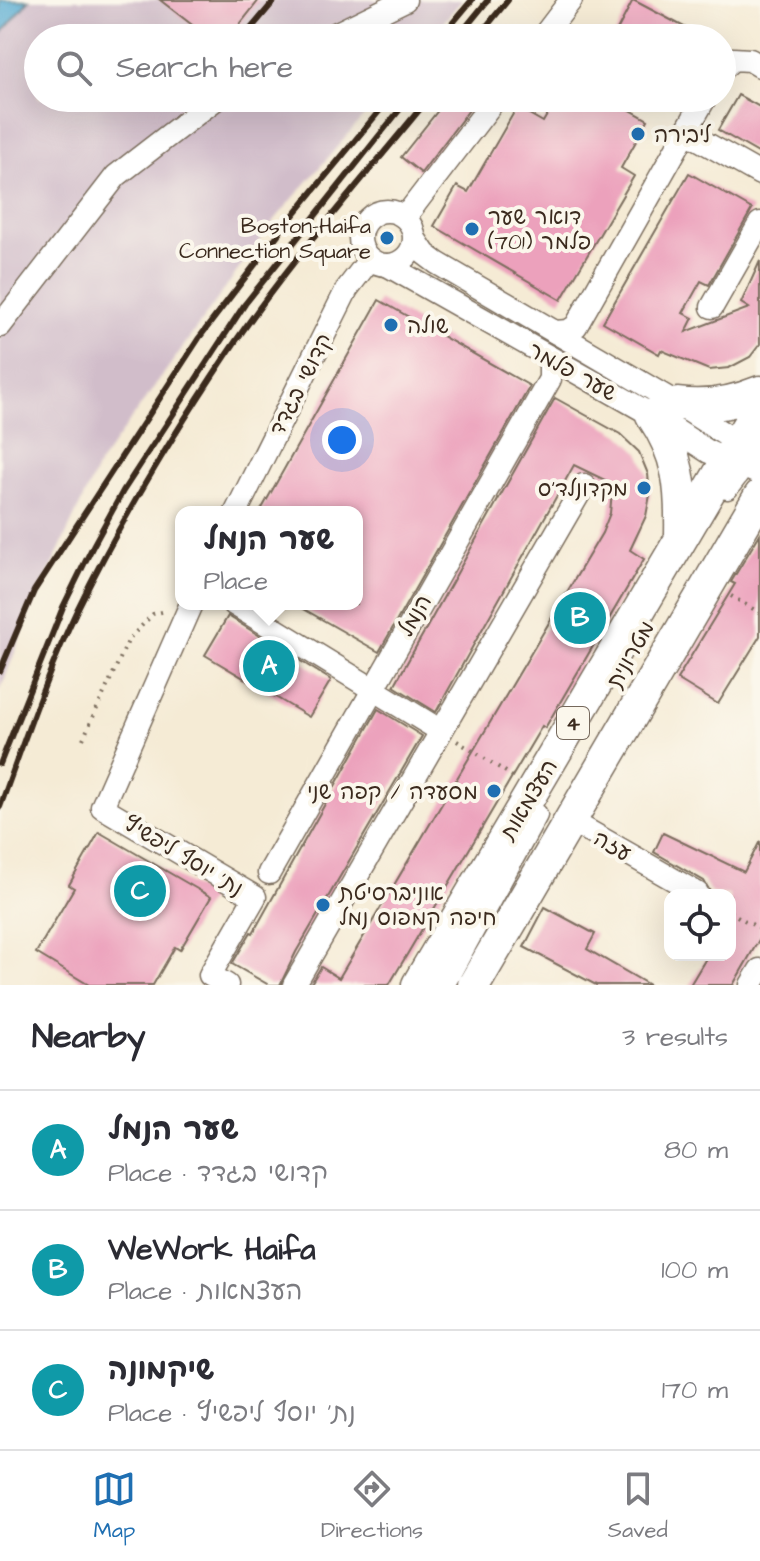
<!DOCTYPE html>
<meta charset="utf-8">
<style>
:root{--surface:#fff;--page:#f7f7f7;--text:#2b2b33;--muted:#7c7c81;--line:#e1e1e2;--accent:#1f6fb2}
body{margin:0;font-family:"Architects Daughter","Playpen Sans Hebrew",sans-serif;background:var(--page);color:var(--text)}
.controls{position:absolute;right:24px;bottom:24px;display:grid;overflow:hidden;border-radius:16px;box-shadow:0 8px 32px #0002}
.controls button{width:72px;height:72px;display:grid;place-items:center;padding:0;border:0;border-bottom:2px solid var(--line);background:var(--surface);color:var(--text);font:40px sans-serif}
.you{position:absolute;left:342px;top:440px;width:28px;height:28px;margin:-20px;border:6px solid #fff;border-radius:50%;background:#1a73e8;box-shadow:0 0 0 12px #1a73e833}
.badge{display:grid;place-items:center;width:52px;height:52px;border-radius:50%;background:var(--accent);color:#fff;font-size:26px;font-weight:700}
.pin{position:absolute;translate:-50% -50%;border:4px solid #fff;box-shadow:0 2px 8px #0006}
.popup{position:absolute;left:175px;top:506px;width:188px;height:104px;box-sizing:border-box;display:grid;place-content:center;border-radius:16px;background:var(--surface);filter:drop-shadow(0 2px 6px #0005);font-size:26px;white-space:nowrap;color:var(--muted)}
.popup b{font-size:30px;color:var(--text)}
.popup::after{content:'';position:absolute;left:50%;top:100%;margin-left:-16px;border:16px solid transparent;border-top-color:var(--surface)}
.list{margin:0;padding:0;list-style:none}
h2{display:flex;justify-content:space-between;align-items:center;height:104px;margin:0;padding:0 32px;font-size:34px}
h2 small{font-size:26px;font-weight:400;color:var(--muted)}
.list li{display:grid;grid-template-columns:52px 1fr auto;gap:24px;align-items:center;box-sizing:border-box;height:120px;padding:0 32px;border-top:2px solid var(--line)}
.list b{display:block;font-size:30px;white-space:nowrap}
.list p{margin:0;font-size:26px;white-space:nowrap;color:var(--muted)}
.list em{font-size:26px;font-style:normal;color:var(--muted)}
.icon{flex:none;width:44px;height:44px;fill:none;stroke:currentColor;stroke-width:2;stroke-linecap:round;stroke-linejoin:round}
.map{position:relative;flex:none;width:760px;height:985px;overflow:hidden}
.search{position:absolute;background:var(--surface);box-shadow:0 8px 32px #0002;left:24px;right:24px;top:24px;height:88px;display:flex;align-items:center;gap:20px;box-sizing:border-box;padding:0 28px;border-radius:44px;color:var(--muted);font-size:30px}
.sheet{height:464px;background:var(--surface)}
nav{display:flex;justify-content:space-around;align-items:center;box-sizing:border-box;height:112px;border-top:2px solid var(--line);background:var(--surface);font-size:22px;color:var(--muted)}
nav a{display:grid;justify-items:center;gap:4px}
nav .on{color:var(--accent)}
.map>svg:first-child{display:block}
</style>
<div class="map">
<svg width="760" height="985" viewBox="0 0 760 985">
<rect width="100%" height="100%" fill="#fbf7ec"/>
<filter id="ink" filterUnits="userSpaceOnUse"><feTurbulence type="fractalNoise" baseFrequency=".0125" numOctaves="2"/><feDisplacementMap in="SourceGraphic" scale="16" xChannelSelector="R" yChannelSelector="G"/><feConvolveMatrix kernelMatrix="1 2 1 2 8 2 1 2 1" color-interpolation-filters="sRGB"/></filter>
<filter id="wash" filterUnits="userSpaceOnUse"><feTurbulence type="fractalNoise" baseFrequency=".006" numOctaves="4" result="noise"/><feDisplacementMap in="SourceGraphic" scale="32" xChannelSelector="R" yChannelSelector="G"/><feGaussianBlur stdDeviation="1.8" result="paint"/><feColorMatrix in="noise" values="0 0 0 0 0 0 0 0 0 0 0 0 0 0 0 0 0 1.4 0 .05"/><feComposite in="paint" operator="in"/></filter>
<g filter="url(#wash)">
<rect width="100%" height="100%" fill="#f5ebd5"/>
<path fill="#d1bdca" d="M29,0H462L430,38H38V98H379L272,223L99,464L31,610L0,691V36Z"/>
<path fill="#55aad1" stroke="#486a78" stroke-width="2" d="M0,0H29L0,36Z"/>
<g id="blocks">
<g fill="#eca1bc">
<path d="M160,0H259L229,38H209Z"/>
<path d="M633,0L705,38H613Z"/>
<path d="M738,95L760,107V154L718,130Z"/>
<path d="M448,98H454L469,110L421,173L401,157Z"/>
<path d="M557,98H609L648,120L621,168L634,176L561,300L434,226L457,186L468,192L517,107L543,122Z"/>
<path d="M689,173L752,209L709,285L701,281L683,313L693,318L686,332L749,308L741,303L760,261V344L750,357L729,368L709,370L661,350L659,354L603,322Z"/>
<path d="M379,300L530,386L379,652L295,604H357V512H260Z"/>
<path d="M555,398L620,434L639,452L648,474L650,495L646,516L630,550L644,559L545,728L542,726L389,985H310L321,967L339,978L602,533L610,513L612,491L609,482L574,465L436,712L394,686Z"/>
<path d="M760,534V636L718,704L677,679L735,584L731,582Z"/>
<path d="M228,616L331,680L309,717L205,655Z"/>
<path d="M378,709L422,736L296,952L280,985H269L232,964L251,932L253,933Z"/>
<path d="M99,832L211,897L180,950L175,947L153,985H89L36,953L74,888L69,885Z"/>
<path d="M663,833L744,872L760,841V938L733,985H690L708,955H730V895L711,893L704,881L654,852Z"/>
<path d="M545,907L595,934L587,949L649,985H596L524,947Z"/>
</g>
</g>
</g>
<g filter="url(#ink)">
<use href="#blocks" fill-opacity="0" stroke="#7c6e5e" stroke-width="2"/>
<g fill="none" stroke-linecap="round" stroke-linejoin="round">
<defs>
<g id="minor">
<path d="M327,38L405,0"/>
<path d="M542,38L571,0"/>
<path d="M722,69L733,59L750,60L760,66"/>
<path d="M686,132L760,174"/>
<circle cx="387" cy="238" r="27"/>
<path d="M405,217L496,98"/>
<path d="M415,239L425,254L437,263L678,404L749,450"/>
<path d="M387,265L652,415L709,452L760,474"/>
<path d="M712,307L760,223"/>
<path d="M0,326L116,176L217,98"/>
<path d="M555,332L568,331L576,326L705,98"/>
<path d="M727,488L760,445"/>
<path d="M236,512L347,289L370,259"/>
<path d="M191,604L102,807L255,897L210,975L227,985"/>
<path d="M234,604L441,731"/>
<path d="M571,821L697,893"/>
<path d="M269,873L550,379V365L546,356"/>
<path d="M294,985L584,485"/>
<path d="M443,985L536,815"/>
<path d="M751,985L760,970"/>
</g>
<g id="highway">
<path d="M678,404C707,408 733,403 760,392"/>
<path d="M652,415C680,456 682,488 681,537"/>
<path d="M418,985L760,405"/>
<path d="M474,985L760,496"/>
</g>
</defs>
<use href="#minor" stroke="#7c6e5e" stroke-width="25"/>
<use href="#highway" stroke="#7c6e5e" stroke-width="35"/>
<g stroke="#7c6e5e" stroke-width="4" stroke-dasharray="2 6" stroke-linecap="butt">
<path d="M731,596L760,613"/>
<path d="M83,739L129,639L153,614L166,611"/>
<path d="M457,741L514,777"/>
<path d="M730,912L760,929"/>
</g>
<use href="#minor" stroke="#fff" stroke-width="22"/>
<use href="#highway" stroke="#fff" stroke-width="32"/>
<g stroke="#3b2a1e" stroke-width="6">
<path d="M243,38L275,0"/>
<path d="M440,38L472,0"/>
<path d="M457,38L488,0"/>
<path d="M477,38L508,0"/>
<path d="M0,671L34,591L199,338L286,224L390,98"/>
<path d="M0,764L63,607L93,546L123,491L245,304L409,98"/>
<path d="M0,807C24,741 47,673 77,610C120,522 172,436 227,354C287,264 361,182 429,98"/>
</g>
</g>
</g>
<g fill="#1f6fb2" stroke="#fbf7ec" stroke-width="3">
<circle cx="638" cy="134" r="8"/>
<circle cx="472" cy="229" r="8"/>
<circle cx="387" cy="238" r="8"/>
<circle cx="391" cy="325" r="8"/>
<circle cx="644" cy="488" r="8"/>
<circle cx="494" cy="791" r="8"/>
<circle cx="323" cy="905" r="8"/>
</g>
<g text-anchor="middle" stroke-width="8" stroke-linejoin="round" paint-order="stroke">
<rect fill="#fbf7ec" stroke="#75685c" stroke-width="2" x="557" y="707" width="32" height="32" rx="6"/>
<g font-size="20" font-weight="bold" fill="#3b2a1e">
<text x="573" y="730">4</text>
</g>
<g font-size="22" fill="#3b2a1e" stroke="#fbf7ec" text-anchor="start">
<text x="654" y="142">ליבירה</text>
<text x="488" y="224">דואר שער<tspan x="488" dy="25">פלמר (701)</tspan></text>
<text x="371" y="233" text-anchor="end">Boston-Haifa<tspan x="371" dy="25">Connection Square</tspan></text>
<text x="407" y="333">שולה</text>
<text x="628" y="496" text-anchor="end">מקדונלד'ס</text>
<text x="478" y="799" text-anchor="end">מסעדה / קפה שני</text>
<text x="339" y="900">אוניברסיטת<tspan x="339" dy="25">חיפה קמפוס נמל</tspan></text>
</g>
<g font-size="22" fill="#3b2a1e" stroke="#fbf7ec">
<text transform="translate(573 371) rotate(29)" y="8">שער פלמר</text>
<text transform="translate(300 384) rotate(-63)" y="8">קדושי בגדד</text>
<text transform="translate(414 615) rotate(-60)" y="8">הנמל</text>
<text transform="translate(630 654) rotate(-60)" y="8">מטרונית</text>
<text transform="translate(528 799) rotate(-59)" y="8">העצמאות</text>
<text transform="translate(613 845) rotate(30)" y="8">עזה</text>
<text transform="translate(184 855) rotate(31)" y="8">נת' יוסף ליפשיץ</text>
</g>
</g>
</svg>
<div class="controls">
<button><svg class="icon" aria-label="locate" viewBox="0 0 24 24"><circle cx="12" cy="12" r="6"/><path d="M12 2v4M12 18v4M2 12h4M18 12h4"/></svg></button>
</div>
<div class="you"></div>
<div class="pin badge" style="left:269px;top:666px;background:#0f9aa8">A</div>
<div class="popup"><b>שער הנמל</b>Place</div>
<div class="pin badge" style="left:580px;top:618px;background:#0f9aa8">B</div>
<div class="pin badge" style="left:140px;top:891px;background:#0f9aa8">C</div>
<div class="search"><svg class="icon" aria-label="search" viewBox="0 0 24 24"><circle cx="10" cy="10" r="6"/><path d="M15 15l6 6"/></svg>Search here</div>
</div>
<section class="sheet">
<h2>Nearby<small>3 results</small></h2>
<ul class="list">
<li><span class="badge" style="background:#0f9aa8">A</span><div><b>שער הנמל</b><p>Place · קדושי בגדד</p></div><em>80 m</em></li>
<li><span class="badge" style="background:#0f9aa8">B</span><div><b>WeWork Haifa</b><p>Place · העצמאות</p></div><em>100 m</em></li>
<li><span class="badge" style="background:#0f9aa8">C</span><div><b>שיקמונה</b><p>Place · נת' יוסף ליפשיץ</p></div><em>170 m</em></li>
</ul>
</section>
<nav>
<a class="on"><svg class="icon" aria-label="map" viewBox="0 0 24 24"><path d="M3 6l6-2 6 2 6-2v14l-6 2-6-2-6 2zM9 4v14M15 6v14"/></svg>Map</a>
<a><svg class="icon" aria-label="directions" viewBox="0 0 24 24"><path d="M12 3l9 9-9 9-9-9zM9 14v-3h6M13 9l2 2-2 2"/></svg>Directions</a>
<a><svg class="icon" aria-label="saved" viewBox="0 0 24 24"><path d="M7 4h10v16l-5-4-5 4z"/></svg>Saved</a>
</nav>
